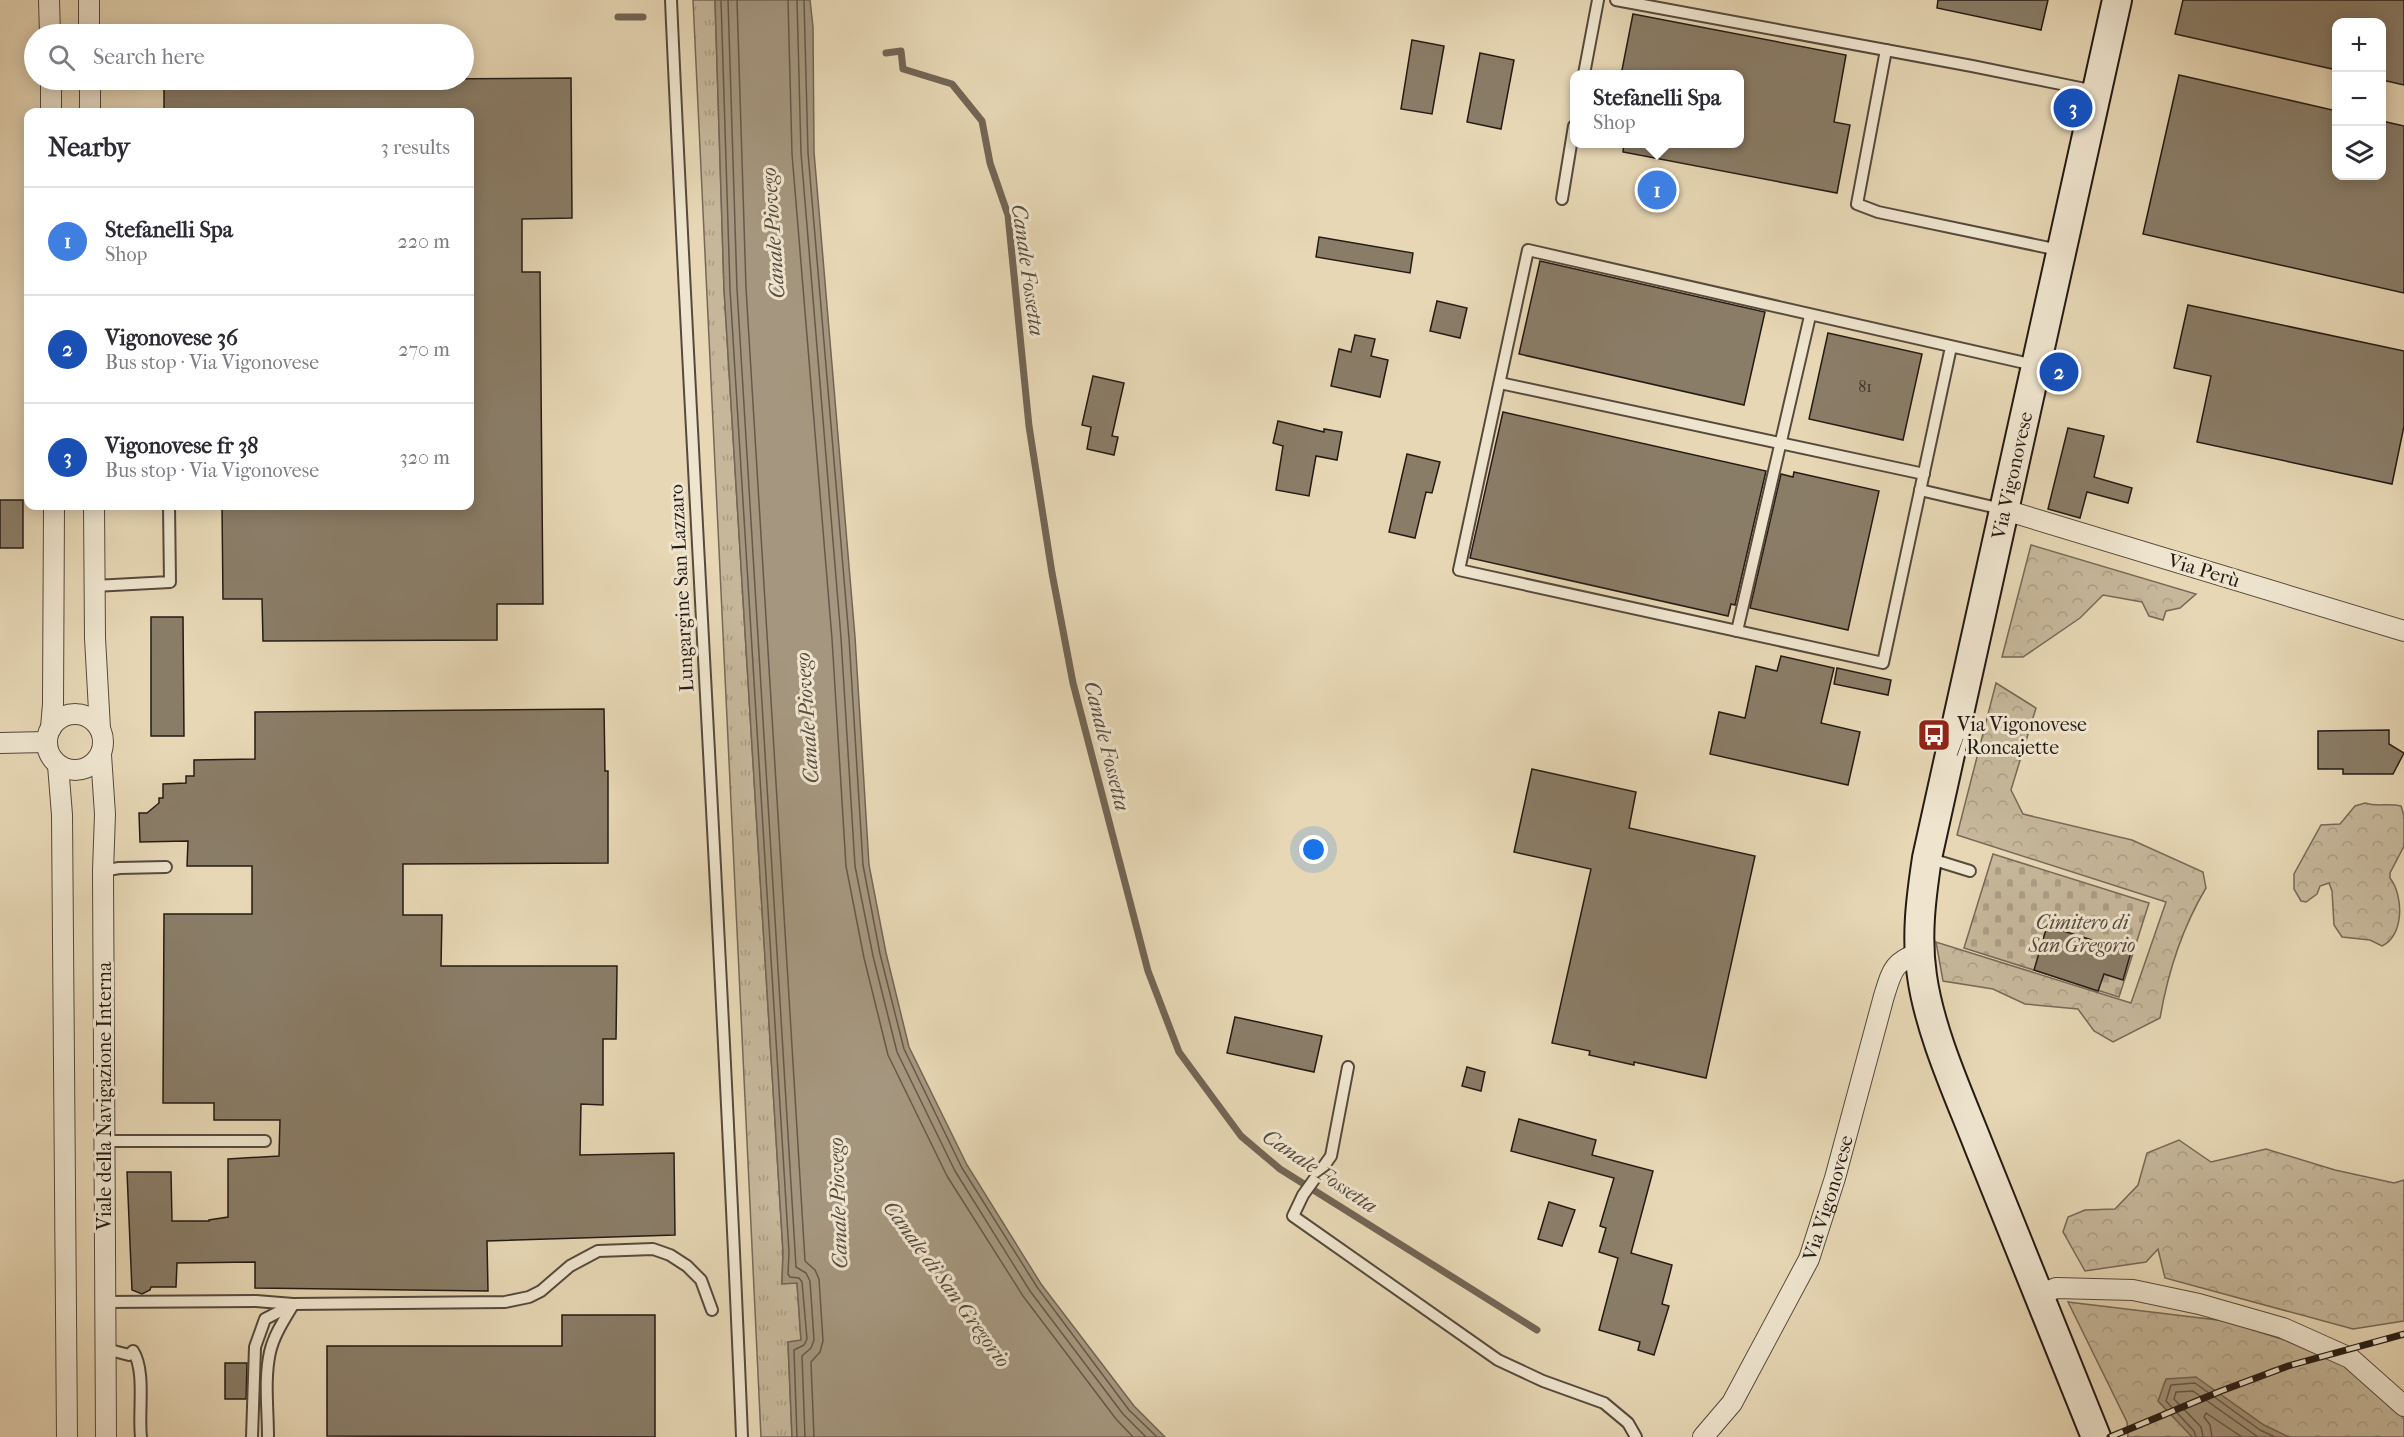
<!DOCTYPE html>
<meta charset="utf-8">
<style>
:root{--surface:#fff;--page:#f7f7f7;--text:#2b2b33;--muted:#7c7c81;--line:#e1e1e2;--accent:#8f2418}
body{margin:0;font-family:"IM FELL French Canon",serif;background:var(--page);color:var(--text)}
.controls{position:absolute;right:18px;top:18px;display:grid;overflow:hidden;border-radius:12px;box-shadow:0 3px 15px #0003}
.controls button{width:54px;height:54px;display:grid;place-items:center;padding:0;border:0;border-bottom:2px solid var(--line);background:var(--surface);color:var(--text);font:30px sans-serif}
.you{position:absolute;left:1314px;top:850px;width:21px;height:21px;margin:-15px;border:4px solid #fff;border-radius:50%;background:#1a73e8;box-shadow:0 0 0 9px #1a73e833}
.badge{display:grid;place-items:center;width:39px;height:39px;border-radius:50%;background:var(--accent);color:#fff;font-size:20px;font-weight:700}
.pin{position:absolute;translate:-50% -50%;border:3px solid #fff;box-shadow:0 2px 6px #0006}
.popup{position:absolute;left:1570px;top:70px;width:174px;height:78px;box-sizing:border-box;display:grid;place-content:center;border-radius:12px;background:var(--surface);filter:drop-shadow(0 2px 4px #0005);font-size:20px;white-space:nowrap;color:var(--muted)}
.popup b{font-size:22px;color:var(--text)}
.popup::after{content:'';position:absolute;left:50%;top:100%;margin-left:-12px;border:12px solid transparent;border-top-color:var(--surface)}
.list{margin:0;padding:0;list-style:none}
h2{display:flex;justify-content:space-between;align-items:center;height:78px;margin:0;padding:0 24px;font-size:26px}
h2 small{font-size:20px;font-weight:400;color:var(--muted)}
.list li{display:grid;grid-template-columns:39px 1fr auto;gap:18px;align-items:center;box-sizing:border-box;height:108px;padding:0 24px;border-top:2px solid var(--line)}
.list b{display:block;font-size:22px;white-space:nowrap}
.list p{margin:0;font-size:20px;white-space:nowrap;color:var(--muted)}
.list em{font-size:20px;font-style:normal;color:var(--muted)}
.icon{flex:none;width:33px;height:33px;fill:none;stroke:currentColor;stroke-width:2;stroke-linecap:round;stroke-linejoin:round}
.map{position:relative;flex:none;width:2404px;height:1437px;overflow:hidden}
.search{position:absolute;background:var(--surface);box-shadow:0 3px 15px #0003;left:24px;top:24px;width:450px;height:66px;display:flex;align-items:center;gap:15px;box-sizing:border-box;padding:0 21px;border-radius:33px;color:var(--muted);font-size:22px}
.panel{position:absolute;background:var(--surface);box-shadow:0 3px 15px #0003;left:24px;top:108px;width:450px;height:402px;border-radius:12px}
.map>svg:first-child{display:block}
</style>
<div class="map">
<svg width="2404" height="1437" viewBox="0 0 2404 1437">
<defs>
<pattern id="grass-tufts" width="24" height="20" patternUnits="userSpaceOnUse" patternTransform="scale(1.5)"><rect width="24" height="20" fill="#c6b79a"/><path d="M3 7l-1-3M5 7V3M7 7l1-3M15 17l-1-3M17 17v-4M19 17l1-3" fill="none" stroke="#aa9d84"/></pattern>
<pattern id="forest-crowns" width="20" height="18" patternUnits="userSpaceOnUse" patternTransform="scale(1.5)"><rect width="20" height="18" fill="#c6b79a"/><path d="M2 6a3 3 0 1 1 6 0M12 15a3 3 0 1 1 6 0" fill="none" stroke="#aa9d84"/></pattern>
<pattern id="cemetery-stones" width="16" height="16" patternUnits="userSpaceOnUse" patternTransform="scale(1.5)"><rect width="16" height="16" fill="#c6b79a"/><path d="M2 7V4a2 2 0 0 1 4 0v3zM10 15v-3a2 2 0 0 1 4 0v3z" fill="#aa9d84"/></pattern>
</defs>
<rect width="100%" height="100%" fill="#e7d7b5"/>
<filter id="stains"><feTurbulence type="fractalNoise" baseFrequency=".00333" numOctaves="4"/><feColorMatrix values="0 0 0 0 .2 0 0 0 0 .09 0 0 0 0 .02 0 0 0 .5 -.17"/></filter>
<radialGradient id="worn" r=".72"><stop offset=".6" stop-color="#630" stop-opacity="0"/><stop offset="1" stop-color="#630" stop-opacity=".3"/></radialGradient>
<path fill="url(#grass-tufts)" stroke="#766958" stroke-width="1.5" d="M693,0H715L724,289L783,1252L782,1283H797L801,1341L788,1343L792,1437H761Z"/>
<g fill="url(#forest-crowns)" stroke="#766958" stroke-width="1.5">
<path d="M2031,545L2196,594L2180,608L2166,611L2163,620L2149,616L2142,602L2103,595L2080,618L2023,657H2002Z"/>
<path d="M1996,683L2036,708L2011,790L2023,814L2132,840L2203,872L2206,888C2182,928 2168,972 2160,1018L2113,1042L2094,1031L2078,1009L2025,1004L1993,989L1943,981L1936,942L2131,1003L2166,902L1957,835Z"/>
<path d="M2365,803C2377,807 2388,803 2401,806L2404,816V846L2390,873V878C2404,896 2404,936 2382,946L2370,940L2342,937L2334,925L2332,891L2329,883L2320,886L2317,894L2306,902L2301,901L2294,889V874L2321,825L2340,824L2355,806Z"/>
<path d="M2179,1140L2211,1162L2266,1149L2335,1170L2394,1183L2404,1180V1321L2353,1329L2165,1278L2158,1249L2146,1262L2085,1271L2063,1232L2068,1217L2085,1210L2115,1209L2138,1185L2147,1153Z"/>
<path d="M2068,1302L2226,1321L2345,1360L2404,1419V1437H2128L2127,1422Z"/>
</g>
<path fill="url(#cemetery-stones)" stroke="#766958" stroke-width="1.5" d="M1993,854L2149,903L2119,997L1964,948Z"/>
<g fill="#a5977f" stroke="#726555" stroke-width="1.5">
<path d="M715,0H810L813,27L814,152L855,637L869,865L886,953L909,1047L967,1165L1041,1284L1134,1406L1165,1437H792L788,1342L801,1340L797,1283L782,1284L783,1252L724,289Z"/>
<path d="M2196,1377L2264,1425L2289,1437H2192L2158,1401L2166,1379Z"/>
</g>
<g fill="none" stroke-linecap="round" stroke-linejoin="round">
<g stroke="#65594a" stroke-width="1.5">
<path d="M721,0L730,289L789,1252L788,1274L790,1277L799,1278L802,1282L807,1339L804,1345L794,1350L797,1437"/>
<path d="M728,0L737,289L796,1267L806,1273L810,1281L814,1340L811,1348L802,1356L805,1437"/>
<path d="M737,0L746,288L805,1261L815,1270L819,1279L823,1341L820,1352L811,1362L814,1437"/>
<path d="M788,0L792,154L832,639L846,866L864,958L888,1055L947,1176L1023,1296L1116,1419L1133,1437"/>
<path d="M797,0L801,153L841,638L855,866L873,956L897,1052L955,1171L1030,1291L1123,1414L1146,1437"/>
<path d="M804,0L808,153L849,638L863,865L880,954L904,1049L962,1168L1037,1287L1129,1410L1157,1437"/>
<path d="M2196,1437L2194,1431L2166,1401L2171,1385L2195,1383L2260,1430L2275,1437"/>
<path d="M2203,1437L2201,1427L2174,1399L2176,1392L2193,1391L2258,1437"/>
<path d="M2212,1437L2210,1425L2204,1417L2206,1413L2242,1437"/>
</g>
<g stroke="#726555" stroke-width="7">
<path d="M618,17H643"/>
<path d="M886,53L901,51L903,69L952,84L982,121L990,163L1008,215L1029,426L1052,573L1073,683L1148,971L1179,1052L1241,1136L1280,1169L1537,1330"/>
</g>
</g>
<g fill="#8a7d68" stroke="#251b15" stroke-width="1.5">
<path d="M1938,0H2048L2041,30L1937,8Z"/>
<path d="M2183,0H2404V85L2382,80V22H2337V70L2175,34Z"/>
<path d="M1633,14L1846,55L1834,122L1850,125L1837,193L1623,152L1624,144H1740V75H1621Z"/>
<path d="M1412,40L1444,46L1432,114L1401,109Z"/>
<path d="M1480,53L1514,60L1501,129L1467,122Z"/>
<path d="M2179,75L2337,111V176H2382V121L2404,126V293L2143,234Z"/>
<path d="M571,78L572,218L522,219V272H540L543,604H497V640L263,641L262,599H223L222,506H470V112H164V83L261,82V80Z"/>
<path d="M1319,237L1413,253L1410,273L1316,257Z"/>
<path d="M1540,261L1765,312L1744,405L1519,354Z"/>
<path d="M1437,301L1467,308L1460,338L1430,331Z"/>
<path d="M2188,305L2404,351V426L2392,484L2197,442L2211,376L2174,368Z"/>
<path d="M1828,333L1922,354L1903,440L1809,419Z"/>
<path d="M1355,335L1375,339L1371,356L1388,360L1380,397L1331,386L1339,349L1351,352Z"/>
<path d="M1093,376L1124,383L1112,436L1118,437L1114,455L1087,449L1091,427L1082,425Z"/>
<path d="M1503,412L1766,471L1735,605L1731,604L1728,616L1470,558Z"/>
<path d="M1278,421L1324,432V429L1342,432L1337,460L1316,456L1309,496L1276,490L1283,446L1273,443Z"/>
<path d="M2068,428L2104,436L2094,477L2132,488L2128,503L2087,492L2080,518L2048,509Z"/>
<path d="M1407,454L1440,462L1432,493L1426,492L1415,538L1389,532Z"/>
<path d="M1794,472L1879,491L1848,630L1750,608L1781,474L1793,477Z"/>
<rect x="0" y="500" width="23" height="48"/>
<path d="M151,617H183L184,736H151Z"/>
<path d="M1781,656L1834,668L1821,723L1860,732L1848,785L1710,754L1719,712L1745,718L1756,666L1777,671Z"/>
<path d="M1837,668L1891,680L1888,695L1834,684Z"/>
<path d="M604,709L605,771H608V863L403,864V915H442L441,966H617L616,1039H603V1105L581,1104L580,1155L674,1153L675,1235L487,1241L488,1291L255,1288V1262L177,1263L176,1287H151L150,1290L142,1294L132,1290L127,1172H171L172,1221H209V1220L228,1217V1159L279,1156L280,1120H214V1103H163L164,914H252V866H187L188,841L140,842L139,813H147L159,803V798H163V784L186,783V776H194V760L255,759V712Z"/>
<path d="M2389,730V744L2404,753L2393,774H2343V769H2318V731Z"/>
<path d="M1532,769L1636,792L1629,828L1755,856L1706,1078L1634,1062V1065L1589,1055L1590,1051L1552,1043L1591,869L1514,852Z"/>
<path d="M2047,926L2131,952L2123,980L2104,974L2098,991L2034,970Z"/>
<path d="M1235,1017L1322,1036L1314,1072L1227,1053Z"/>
<path d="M1467,1067L1485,1072L1481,1091L1462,1086Z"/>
<path d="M1519,1119L1596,1140L1592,1155L1653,1171L1631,1253L1672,1265L1662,1304L1669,1306L1654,1355L1638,1350L1640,1342L1599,1330L1618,1258L1599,1252L1606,1228L1600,1226L1614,1178L1511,1151Z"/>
<path d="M1549,1202L1575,1210L1562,1246L1538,1239Z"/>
<path d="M562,1315H655V1437L327,1436V1346H562Z"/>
<path d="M225,1363H247L246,1399H225Z"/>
</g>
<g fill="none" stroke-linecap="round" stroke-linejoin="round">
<defs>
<g id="service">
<path d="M671,0C692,479 723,958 742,1437"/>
<path d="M1616,0L1972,66L2095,91"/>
<path d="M1886,50L1857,204L1878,212L2059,250"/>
<path d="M1584,74L1598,0"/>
<path d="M1562,199L1574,126"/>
<path d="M1951,347L1883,663L1459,570L1528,250L2034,365"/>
<path d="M1500,383L1924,474"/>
<path d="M1920,490L2002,509"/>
<path d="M94,586L170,582L169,506"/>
<path d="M1737,631L1810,316"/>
<path d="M1928,858L1970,871"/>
<path d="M103,871L119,868L166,867"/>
<path d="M1348,1067L1331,1156L1303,1195L1293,1216L1498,1360L1543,1381L1604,1403L1628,1423L1636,1437"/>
<path d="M104,1141H265"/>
<path d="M105,1302L256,1301L293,1304L505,1302L529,1297L541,1291L570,1266L598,1251L653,1249L670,1255L687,1266L701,1280L712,1310"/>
<path d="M106,1349L129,1355L133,1351C146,1371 138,1412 141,1437"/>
<path d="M252,1437L255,1347L265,1319L292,1305"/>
<path d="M268,1437C268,1409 264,1379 270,1352C274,1335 284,1320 293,1305"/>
</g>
<g id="minor">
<path d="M49,0L50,34"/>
<path d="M89,0V34"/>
<path d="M51,80V112"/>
<path d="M90,80V112"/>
<path d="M94,506L95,638L100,729"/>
<path d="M2005,510L2404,631"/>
<circle cx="75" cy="742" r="28"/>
<path d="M51,728L53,704L54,506"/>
<path d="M0,743L46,742"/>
<path d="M101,755L105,814L103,871L106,1437"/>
<path d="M58,765L62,815L67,1437"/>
<path d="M2039,1295L2056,1288L2133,1290L2199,1304L2283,1328L2350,1358L2404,1406"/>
<path id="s1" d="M1703,1437L1732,1403L1809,1259L1835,1178L1884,996C1892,971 1893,962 1919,953"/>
</g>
<g id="secondary">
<path id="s2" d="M2096,1437C2057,1341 2018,1245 1980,1149C1959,1095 1930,1033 1922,976C1916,936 1921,898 1927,858L2117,0"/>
</g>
</defs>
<use href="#service" stroke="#564a3d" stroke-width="14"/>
<use href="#minor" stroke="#564a3d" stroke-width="22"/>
<use href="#secondary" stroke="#251b15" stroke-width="32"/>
<use href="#service" stroke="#efe5cf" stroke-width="10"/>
<use href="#minor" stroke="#efe5cf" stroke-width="20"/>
<use href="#secondary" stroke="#efe5cf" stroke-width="28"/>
<defs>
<path id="rail" d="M2110,1437L2221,1391L2288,1366L2404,1334"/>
</defs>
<use href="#rail" stroke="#251b15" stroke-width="7"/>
<use href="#rail" stroke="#efe5cf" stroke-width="4.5" stroke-dasharray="14" stroke-linecap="butt"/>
</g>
<defs>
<symbol id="bus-square" viewBox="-11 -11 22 22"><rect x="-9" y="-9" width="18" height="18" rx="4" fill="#8f2418" stroke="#efe5cf"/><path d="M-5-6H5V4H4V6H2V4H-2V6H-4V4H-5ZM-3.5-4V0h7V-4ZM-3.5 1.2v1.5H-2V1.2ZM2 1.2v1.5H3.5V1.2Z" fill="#fff"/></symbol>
</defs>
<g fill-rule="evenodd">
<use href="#bus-square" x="1915" y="716" width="38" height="38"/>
</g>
<g text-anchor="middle" stroke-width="6" stroke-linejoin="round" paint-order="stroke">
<g font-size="16" fill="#3e342a">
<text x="1865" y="392">81</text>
</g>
<g font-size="20" fill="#251b15" stroke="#efe5cf">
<text dy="7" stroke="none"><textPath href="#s2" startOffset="1004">Via Vigonovese</textPath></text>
<text transform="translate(2204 570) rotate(17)" y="7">Via Perù</text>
<text transform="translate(681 588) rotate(-93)" y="7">Lungargine San Lazzaro</text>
<text transform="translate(104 1096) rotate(-90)" y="7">Viale della Navigazione Interna</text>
<text dy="7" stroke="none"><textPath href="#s1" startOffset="272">Via Vigonovese</textPath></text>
</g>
<g font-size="20" fill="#251b15" stroke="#efe5cf" text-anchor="start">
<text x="1957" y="731">Via Vigonovese<tspan x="1957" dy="23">/ Roncajette</tspan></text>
</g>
<g font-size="20" font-style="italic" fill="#554a3d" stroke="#efe5cf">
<text x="2082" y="929">Cimitero di<tspan x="2082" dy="23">San Gregorio</tspan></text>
</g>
<g font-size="21" font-style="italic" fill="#584d3f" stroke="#efe5cf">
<text transform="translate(773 233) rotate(-94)" y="7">Canale Piovego</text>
<text transform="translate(1028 270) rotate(82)" y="7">Canale Fossetta</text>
<text transform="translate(807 718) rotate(-94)" y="7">Canale Piovego</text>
<text transform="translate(1107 746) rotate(76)" y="7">Canale Fossetta</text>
<text transform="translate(1320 1171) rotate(34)" y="7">Canale Fossetta</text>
<text transform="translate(838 1203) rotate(-92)" y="7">Canale Piovego</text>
<text transform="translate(947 1284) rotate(54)" y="7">Canale di San Gregorio</text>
</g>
</g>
<rect width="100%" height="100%" filter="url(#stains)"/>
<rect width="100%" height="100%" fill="url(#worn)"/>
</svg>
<div class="controls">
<button>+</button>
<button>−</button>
<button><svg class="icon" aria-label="layers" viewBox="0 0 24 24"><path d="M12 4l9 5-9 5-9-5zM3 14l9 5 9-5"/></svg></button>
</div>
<div class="you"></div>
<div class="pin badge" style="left:1657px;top:190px;background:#3f7fe0">1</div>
<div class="popup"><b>Stefanelli Spa</b>Shop</div>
<div class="pin badge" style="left:2059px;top:372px;background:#1a4fb4">2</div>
<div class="pin badge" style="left:2073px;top:108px;background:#1a4fb4">3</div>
<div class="search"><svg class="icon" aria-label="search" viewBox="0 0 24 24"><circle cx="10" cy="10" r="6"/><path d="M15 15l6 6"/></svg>Search here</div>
<section class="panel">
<h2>Nearby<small>3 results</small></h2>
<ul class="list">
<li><span class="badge" style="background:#3f7fe0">1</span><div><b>Stefanelli Spa</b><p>Shop</p></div><em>220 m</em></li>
<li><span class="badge" style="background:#1a4fb4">2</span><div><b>Vigonovese 36</b><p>Bus stop · Via Vigonovese</p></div><em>270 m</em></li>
<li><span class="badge" style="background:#1a4fb4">3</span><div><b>Vigonovese fr 38</b><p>Bus stop · Via Vigonovese</p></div><em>320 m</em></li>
</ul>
</section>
</div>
